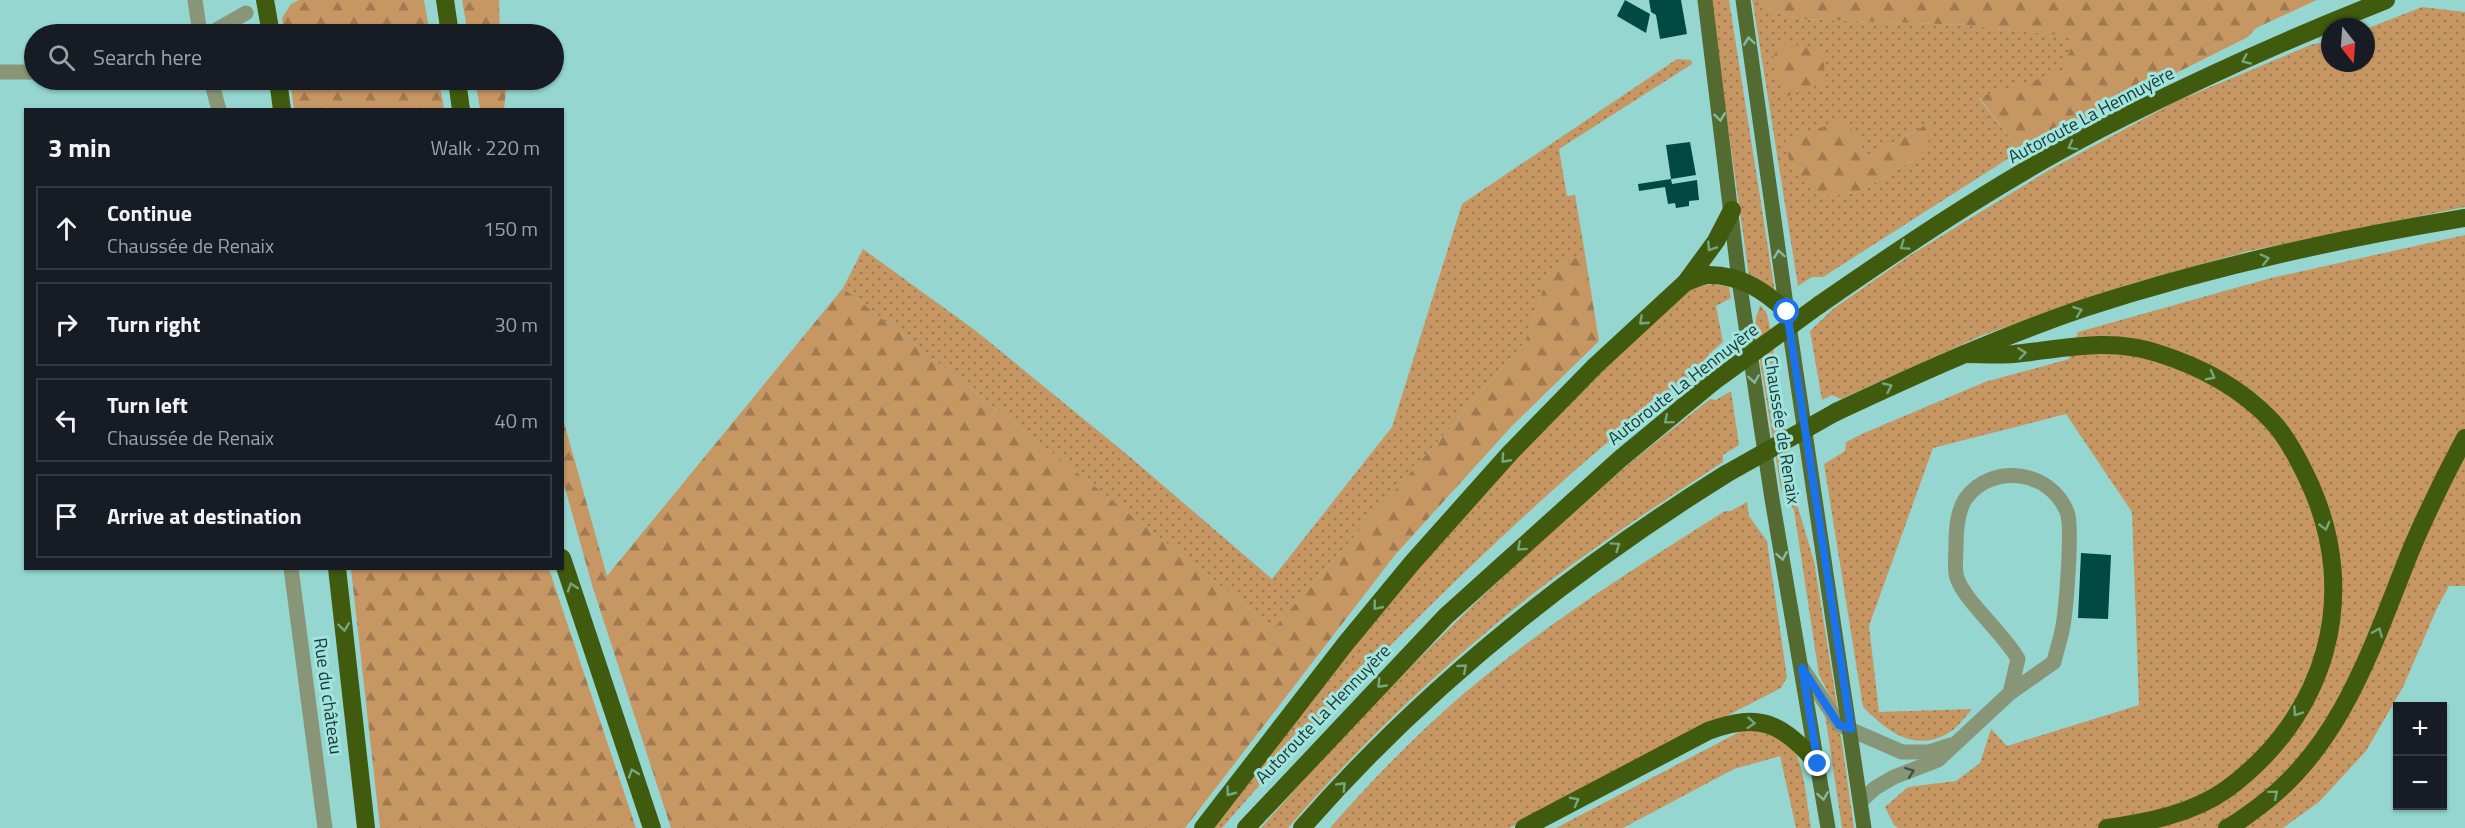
<!DOCTYPE html>
<meta charset="utf-8">
<style>
:root{--surface:#171b24;--page:#20242c;--text:#f1f3f6;--muted:#9ea1a6;--line:#363941}
body{margin:0;font-family:"Titillium Web",sans-serif;background:var(--page);color:var(--text)}
.controls{position:absolute;right:18px;bottom:18px;display:grid;overflow:hidden;border-radius:0px;box-shadow:0 2px 4px #0004}
.controls button{width:54px;height:54px;display:grid;place-items:center;padding:0;border:0;border-bottom:2px solid var(--line);background:var(--surface);color:var(--text);font:30px sans-serif}
.compass{position:absolute;left:2321px;top:18px;width:54px;height:54px;border-radius:50%;background:var(--surface);box-shadow:0 2px 4px #0004;rotate:163deg}
.stop{position:absolute;width:18px;height:18px;margin:-14px;border:4px solid #1a73e8;border-radius:50%;background:#fff}
.stop.end{background:#1a73e8;border-color:#fff;box-shadow:0 2px 6px #0008}
.list{margin:0;padding:0;list-style:none}
h2{display:flex;justify-content:space-between;align-items:center;height:78px;margin:0;padding:0 24px;font-size:26px}
h2 small{font-size:20px;font-weight:400;color:var(--muted)}
.list li{display:grid;grid-template-columns:39px 1fr auto;gap:18px;align-items:center;box-sizing:border-box;height:84px;margin:0 12px 12px;padding:0 12px;border:2px solid var(--line);border-radius:0px}
.list b{display:block;font-size:22px;white-space:nowrap}
.list p{margin:0;font-size:20px;white-space:nowrap;color:var(--muted)}
.list em{font-size:20px;font-style:normal;color:var(--muted)}
.icon{flex:none;width:33px;height:33px;fill:none;stroke:currentColor;stroke-width:2;stroke-linecap:round;stroke-linejoin:round}
.map{position:relative;flex:none;width:2465px;height:828px;overflow:hidden}
.search{position:absolute;background:var(--surface);box-shadow:0 2px 4px #0004;left:24px;top:24px;width:540px;height:66px;display:flex;align-items:center;gap:15px;box-sizing:border-box;padding:0 21px;border-radius:33px;color:var(--muted);font-size:22px}
.panel{position:absolute;background:var(--surface);box-shadow:0 2px 4px #0004;left:24px;top:108px;width:540px;height:462px;border-radius:0px}
.map>svg:first-child{display:block}
</style>
<div class="map">
<svg width="2465" height="828" viewBox="0 0 2465 828">
<defs>
<pattern id="grass-dots" width="8" height="8" patternUnits="userSpaceOnUse" patternTransform="scale(1.5)"><rect width="8" height="8" fill="#c69663"/><path d="M2 2h.1M6 6h.1" fill="none" stroke="#a07b52" stroke-width="1.8" stroke-linecap="round"/></pattern>
<pattern id="forest-firs" width="22" height="20" patternUnits="userSpaceOnUse" patternTransform="scale(1.5)"><rect width="22" height="20" fill="#c69663"/><path d="M5 1l3.5 6h-7zM16 11l3.5 6h-7z" fill="#a07b52"/></pattern>
</defs>
<rect width="100%" height="100%" fill="#95d7d0"/>
<g fill="url(#grass-dots)" fill-rule="evenodd">
<path d="M1710,0H1729L1775,292L1749,276Z"/>
<path d="M1753,4L1797,19L1968,25L2076,37L2062,72L1979,98L2020,151L1823,277H1812L1798,286ZM1847,120L1867,157L1931,122L1917,158L1857,193L1817,196Z"/>
<path d="M2422,7L2465,12V207L2249,251L2126,285L1983,335L1841,399L1832,395L1822,400L1810,331L1833,309L1909,256L2049,170L2177,101L2313,44L2330,42V63H2366V29Z"/>
<path d="M1677,59L1691,60L1692,64L1559,149L1567,196L1575,195L1585,254L1550,269L1525,342L1274,628L843,288L863,249L976,331L1130,457L1272,579L1392,427L1462,204Z"/>
<path d="M2465,235V586H2449L2438,606L2403,687L2366,751L2320,801L2283,828H1898L1894,825L1885,807L1908,787L1956,781L1980,763L1991,729L2007,746L2139,705L2132,512L2066,414L1933,448L1869,626L1879,712L1972,709C1966,716 1960,724 1953,730C1917,755 1888,732 1863,707L1824,464L1845,451L1846,442L1864,433L1985,382L2069,359L2078,332L2271,278Z"/>
<path d="M1713,284L1729,287L1731,298L1716,306L1723,342L1709,354L1707,363C1662,399 1616,434 1573,472C1448,583 1331,702 1222,828H1214C1317,694 1418,557 1535,434C1579,388 1627,345 1672,301L1692,288Z"/>
<path d="M1760,305L1766,312L1769,322L1796,501L1814,561L1838,711L1819,675L1794,510L1781,489L1755,331L1756,318Z"/>
<path d="M1731,391L1739,445L1723,455V462C1651,509 1580,556 1514,609C1433,675 1356,749 1288,828H1261C1367,707 1480,593 1601,488C1636,457 1674,428 1710,399L1716,400Z"/>
<path d="M1747,502L1749,516L1767,541L1787,677L1781,688L1509,828H1330C1371,781 1414,737 1461,696C1542,626 1635,568 1725,511H1731Z"/>
<path d="M1825,714L1841,736L1854,828H1842Z"/>
<path d="M1743,730C1758,731 1772,732 1785,739C1804,751 1807,806 1811,828H1796L1780,756L1734,769L1623,828H1556Z"/>
</g>
<g fill="url(#forest-firs)">
<path d="M299,0H424L430,34H284L282,18L291,4Z"/>
<path d="M462,0H499L500,34H468Z"/>
<path d="M1752,0H2317L2256,28L2248,37L2020,151L1979,97L2062,72L2075,37L1968,25L1797,19L1753,4Z"/>
<path d="M1780,44L1825,48L1824,81L1786,97L1771,61Z"/>
<path d="M290,80H439L444,109H294Z"/>
<path d="M475,80H507L504,109H480Z"/>
<path d="M1847,120L1867,157L1931,122L1934,133L1917,158L1857,193L1817,196L1791,169L1785,138Z"/>
<path d="M1585,254L1599,341L1511,427L1395,555L1185,828H671L592,585L563,481V419L607,576L843,288L1274,628L1525,342L1550,269Z"/>
<path d="M351,569H549L636,828H380Z"/>
</g>
<g fill="#024944">
<path d="M1625,0L1650,14L1646,33L1617,16Z"/>
<path d="M1649,0H1681L1687,34L1660,39L1656,15L1651,12Z"/>
<path d="M1690,142L1696,175L1671,179L1666,145Z"/>
<path d="M1671,179L1672,184L1697,180L1699,200L1689,201V206L1676,208L1675,203L1668,204L1665,187L1639,191L1638,184Z"/>
<path d="M2081,553L2111,555L2108,619L2078,618Z"/>
</g>
<g fill="none" stroke-linecap="round" stroke-linejoin="round">
<g stroke="#889677" stroke-width="15">
<path d="M195,0L200,34"/>
<path d="M209,34L246,13"/>
<path d="M0,72H34"/>
<path d="M211,80L219,110"/>
<path d="M291,568L325,828"/>
<path d="M1802,668L1840,725L1902,752H1929L1950,745"/>
<path d="M1861,801L1875,788L1894,777L1938,760L2010,693L2054,662C2056,652 2060,641 2062,631C2066,613 2073,527 2067,512C2051,471 1993,462 1966,498C1957,511 1956,530 1956,546C1956,556 1954,569 1957,578C1966,603 2003,632 2018,659L2010,693"/>
</g>
<g stroke="#536a30" stroke-width="15">
<path d="M1705,0L1739,280L1772,499L1828,828"/>
<path d="M1743,0L1787,312L1864,828"/>
</g>
<g stroke="#405b0d" stroke-width="18">
<path d="M265,0L271,34"/>
<path d="M445,0L450,34"/>
<path d="M278,80L282,110"/>
<path d="M457,80L461,110"/>
<path d="M1686,282C1693,280 1702,275 1709,275C1741,275 1765,291 1787,312"/>
<path d="M1819,305C1917,237 2017,170 2124,117C2210,74 2297,35 2386,0"/>
<path d="M1964,354C1980,354 1997,355 2014,354C2062,349 2110,337 2157,353C2199,366 2239,387 2270,419C2287,436 2300,462 2310,484C2361,597 2326,716 2227,789C2192,814 2148,822 2107,828"/>
<path d="M1836,412C1917,374 1999,337 2084,308C2207,268 2337,239 2465,218"/>
<path d="M562,558L652,828"/>
<path d="M337,568L366,828"/>
<path d="M1203,828L1346,643L1412,563L1510,453L1595,366L1686,282L1716,241L1732,210"/>
<path d="M1246,828L1446,616L1620,459L1713,382"/>
<path d="M1302,828C1423,689 1569,572 1726,474"/>
<path d="M1524,828L1708,731C1761,711 1782,724 1818,764"/>
<path d="M2227,828C2238,823 2247,815 2257,808C2344,745 2374,640 2413,545C2429,508 2446,473 2465,438"/>
</g>
<g stroke="#405b0d" stroke-width="18">
<path d="M1713,382L1819,305"/>
<path d="M1726,474L1836,412"/>
</g>
</g>
<defs><path id="oneway-chevron" d="M-2-3.5L2.5 0L-2 3.5" fill="none" stroke-width="1.6" stroke-linecap="round" stroke-linejoin="round" transform="scale(1.5)"/></defs>
<g stroke="#86b9a0">
<use href="#oneway-chevron" transform="translate(1749 41) rotate(-98)"/>
<use href="#oneway-chevron" transform="translate(1720 117) rotate(83)"/>
<use href="#oneway-chevron" transform="translate(1779 254) rotate(-98)"/>
<use href="#oneway-chevron" transform="translate(1754 379) rotate(81)"/>
<use href="#oneway-chevron" transform="translate(1782 556) rotate(80)"/>
<use href="#oneway-chevron" transform="translate(1823 796) rotate(81)"/>
</g>
<g stroke="#75a67f">
<use href="#oneway-chevron" transform="translate(2246 60) rotate(155)"/>
<use href="#oneway-chevron" transform="translate(2072 146) rotate(151)"/>
<use href="#oneway-chevron" transform="translate(1904 246) rotate(146)"/>
<use href="#oneway-chevron" transform="translate(1711 247) rotate(124)"/>
<use href="#oneway-chevron" transform="translate(2265 259) rotate(-13)"/>
<use href="#oneway-chevron" transform="translate(2078 311) rotate(-20)"/>
<use href="#oneway-chevron" transform="translate(1643 321) rotate(137)"/>
<use href="#oneway-chevron" transform="translate(2022 353) rotate(-8)"/>
<use href="#oneway-chevron" transform="translate(2211 376) rotate(28)"/>
<use href="#oneway-chevron" transform="translate(1888 387) rotate(-25)"/>
<use href="#oneway-chevron" transform="translate(1668 420) rotate(140)"/>
<use href="#oneway-chevron" transform="translate(1505 459) rotate(132)"/>
<use href="#oneway-chevron" transform="translate(2325 526) rotate(75)"/>
<use href="#oneway-chevron" transform="translate(1616 546) rotate(-35)"/>
<use href="#oneway-chevron" transform="translate(1521 547) rotate(138)"/>
<use href="#oneway-chevron" transform="translate(572 587) rotate(-108)"/>
<use href="#oneway-chevron" transform="translate(1377 606) rotate(129)"/>
<use href="#oneway-chevron" transform="translate(344 627) rotate(83)"/>
<use href="#oneway-chevron" transform="translate(2378 632) rotate(-68)"/>
<use href="#oneway-chevron" transform="translate(1463 668) rotate(-41)"/>
<use href="#oneway-chevron" transform="translate(1381 684) rotate(134)"/>
<use href="#oneway-chevron" transform="translate(2297 712) rotate(125)"/>
<use href="#oneway-chevron" transform="translate(1751 723) rotate(5)"/>
<use href="#oneway-chevron" transform="translate(633 773) rotate(-109)"/>
<use href="#oneway-chevron" transform="translate(1342 786) rotate(-46)"/>
<use href="#oneway-chevron" transform="translate(1230 792) rotate(127)"/>
<use href="#oneway-chevron" transform="translate(2274 794) rotate(-40)"/>
<use href="#oneway-chevron" transform="translate(1575 801) rotate(-28)"/>
</g>
<use stroke="#3c5448" href="#oneway-chevron" transform="translate(1910 772) rotate(-20)"/>
<g fill="none" stroke-linecap="round" stroke-linejoin="round">
<path stroke="#1a73e8" stroke-width="8" d="M1787,312L1851,729L1839,725L1802,668L1818,764"/>
</g>
<g text-anchor="middle" stroke-width="6" stroke-linejoin="round" paint-order="stroke">
<g font-size="18" fill="#1b3734" stroke="#a1e4dd">
<text transform="translate(2091 115) rotate(-28)" y="6">Autoroute La Hennuyère</text>
<text transform="translate(1683 384) rotate(-38)" y="6">Autoroute La Hennuyère</text>
<text transform="translate(1782 430) rotate(81)" y="6">Chaussée de Renaix</text>
<text transform="translate(328 696) rotate(82)" y="6">Rue du château</text>
<text transform="translate(1323 714) rotate(-46)" y="6">Autoroute La Hennuyère</text>
</g>
</g>
</svg>
<div class="controls">
<button>+</button>
<button>−</button>
</div>
<svg class="compass" viewBox="-18 -18 36 36"><path d="M0-13l5 13h-10z" fill="#e53935"/><path d="M0 13l5-13h-10z" fill="#9ea1a6"/></svg>
<div class="stop" style="left:1787px;top:312px"></div>
<div class="stop end" style="left:1818px;top:764px"></div>
<div class="search"><svg class="icon" aria-label="search" viewBox="0 0 24 24"><circle cx="10" cy="10" r="6"/><path d="M15 15l6 6"/></svg>Search here</div>
<section class="panel">
<h2>3 min<small>Walk · 220 m</small></h2>
<ul class="list">
<li><svg class="icon" aria-label="ahead" viewBox="0 0 24 24"><path d="M12 20V5M6 11l6-6 6 6"/></svg><div><b>Continue</b><p>Chaussée de Renaix</p></div><em>150 m</em></li>
<li><svg class="icon" aria-label="right" viewBox="0 0 24 24"><path d="M7 20v-9h11M14 6l5 5-5 5"/></svg><div><b>Turn right</b></div><em>30 m</em></li>
<li><svg class="icon" aria-label="left" viewBox="0 0 24 24"><path d="M17 20v-9H6M10 6l-5 5 5 5"/></svg><div><b>Turn left</b><p>Chaussée de Renaix</p></div><em>40 m</em></li>
<li><svg class="icon" aria-label="arrive" viewBox="0 0 24 24"><path d="M6 21V4h12l-3 4 3 4H6"/></svg><div><b>Arrive at destination</b></div></li>
</ul>
</section>
</div>
